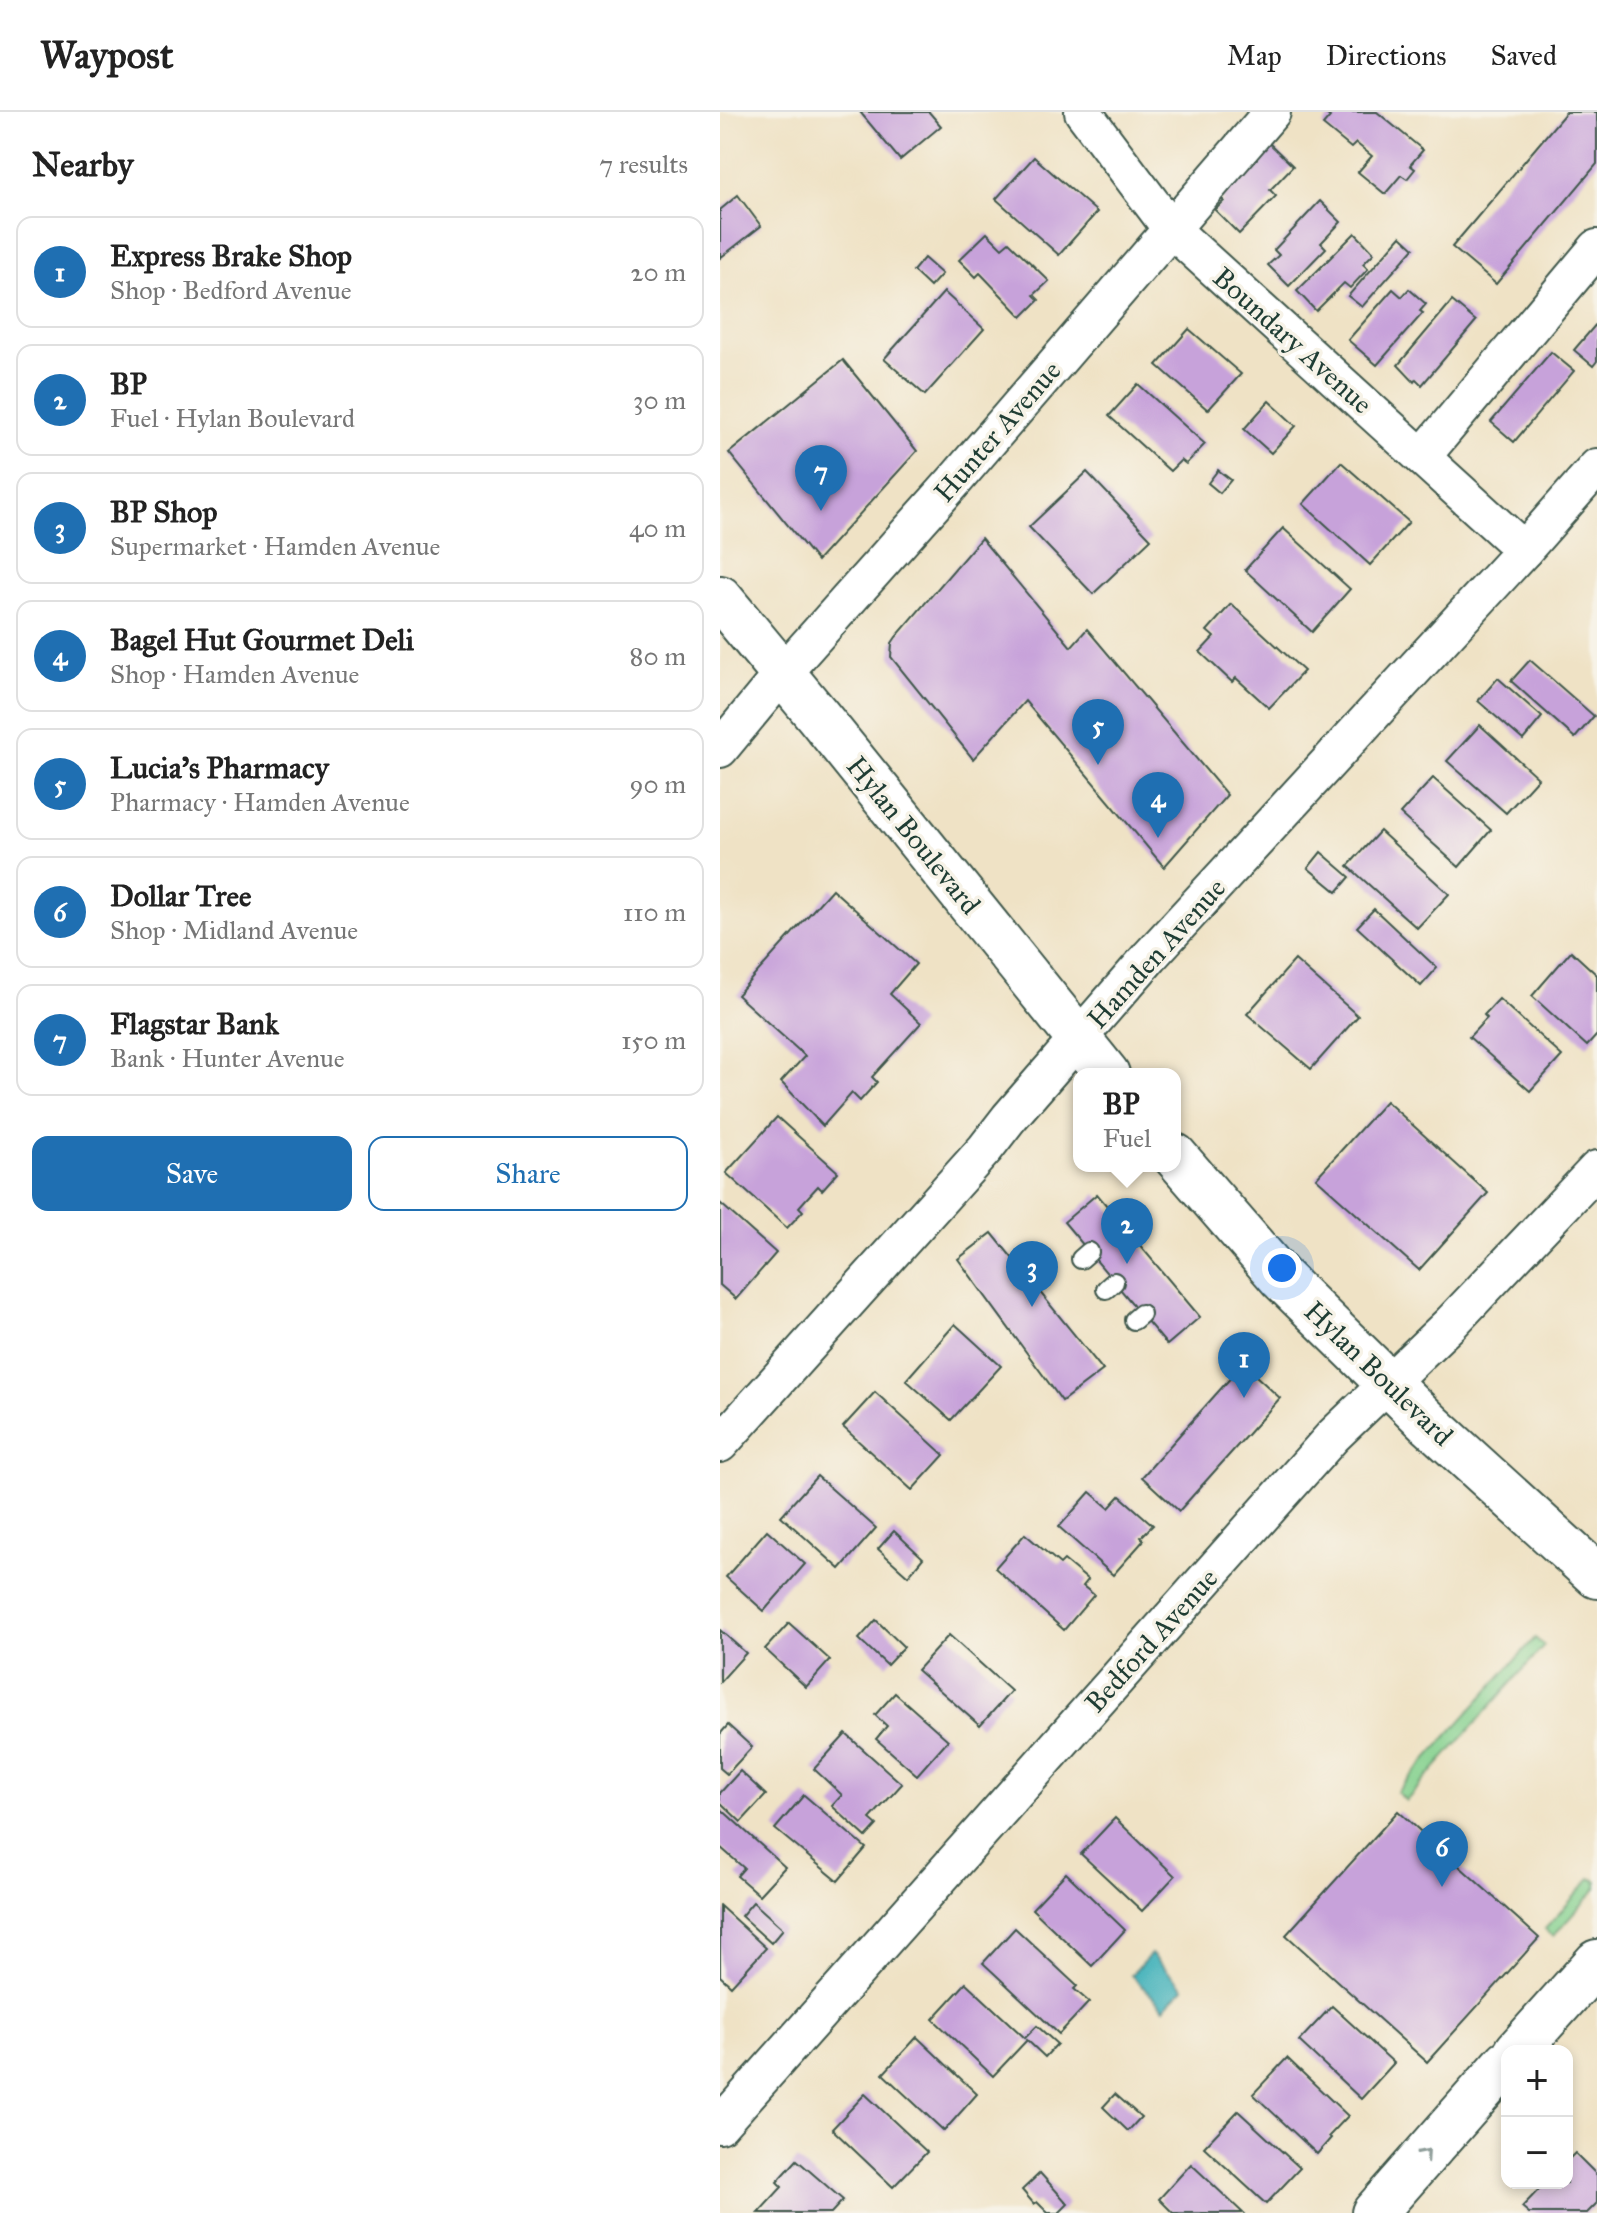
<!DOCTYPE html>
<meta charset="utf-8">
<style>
:root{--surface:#fff;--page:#f2f2f2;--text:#222;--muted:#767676;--line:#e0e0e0;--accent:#1f6fb2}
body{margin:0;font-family:"IM FELL Great Primer",serif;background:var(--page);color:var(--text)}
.controls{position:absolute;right:24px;bottom:24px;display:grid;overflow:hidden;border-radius:16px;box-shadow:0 4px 12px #0003}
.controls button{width:72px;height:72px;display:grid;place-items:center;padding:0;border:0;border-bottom:2px solid var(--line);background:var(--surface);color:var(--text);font:40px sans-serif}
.you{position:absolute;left:562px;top:1156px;width:28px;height:28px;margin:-20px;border:6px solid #fff;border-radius:50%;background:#1a73e8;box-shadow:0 0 0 12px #1a73e833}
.badge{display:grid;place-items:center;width:52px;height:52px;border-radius:50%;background:var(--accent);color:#fff;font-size:26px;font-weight:700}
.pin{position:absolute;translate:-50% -66px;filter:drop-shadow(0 2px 4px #0008)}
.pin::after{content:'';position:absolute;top:42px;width:28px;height:24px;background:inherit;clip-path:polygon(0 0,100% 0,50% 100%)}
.popup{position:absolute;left:353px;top:956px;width:108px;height:104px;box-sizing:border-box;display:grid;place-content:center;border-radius:16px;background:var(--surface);filter:drop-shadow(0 2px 6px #0005);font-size:26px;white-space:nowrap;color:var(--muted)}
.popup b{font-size:30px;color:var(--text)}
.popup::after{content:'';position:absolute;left:50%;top:100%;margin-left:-16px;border:16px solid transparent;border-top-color:var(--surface)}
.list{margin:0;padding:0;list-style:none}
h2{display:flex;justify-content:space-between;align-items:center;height:104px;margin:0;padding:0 32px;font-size:34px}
h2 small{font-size:26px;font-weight:400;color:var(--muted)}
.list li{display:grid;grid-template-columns:52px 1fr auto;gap:24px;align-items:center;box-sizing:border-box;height:112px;margin:0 16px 16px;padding:0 16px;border:2px solid var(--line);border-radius:16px}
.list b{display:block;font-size:30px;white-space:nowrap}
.list p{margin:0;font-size:26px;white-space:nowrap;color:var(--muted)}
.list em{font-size:26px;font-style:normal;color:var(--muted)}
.actions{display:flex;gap:16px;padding:24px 32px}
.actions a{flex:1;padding:18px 0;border:2px solid var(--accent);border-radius:16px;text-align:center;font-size:28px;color:var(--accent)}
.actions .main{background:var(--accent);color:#fff}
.map{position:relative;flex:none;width:877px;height:2101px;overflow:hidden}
header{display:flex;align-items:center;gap:48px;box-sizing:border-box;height:112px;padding:0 40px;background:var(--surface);border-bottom:2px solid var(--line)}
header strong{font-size:38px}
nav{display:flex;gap:44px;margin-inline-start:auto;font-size:28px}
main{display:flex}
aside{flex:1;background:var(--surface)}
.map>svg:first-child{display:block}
</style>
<header>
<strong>Waypost</strong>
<nav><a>Map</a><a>Directions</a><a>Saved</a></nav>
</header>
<main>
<aside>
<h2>Nearby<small>7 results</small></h2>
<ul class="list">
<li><span class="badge">1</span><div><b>Express Brake Shop</b><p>Shop · Bedford Avenue</p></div><em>20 m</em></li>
<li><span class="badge">2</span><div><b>BP</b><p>Fuel · Hylan Boulevard</p></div><em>30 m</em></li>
<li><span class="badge">3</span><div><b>BP Shop</b><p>Supermarket · Hamden Avenue</p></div><em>40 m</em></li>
<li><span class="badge">4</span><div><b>Bagel Hut Gourmet Deli</b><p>Shop · Hamden Avenue</p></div><em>80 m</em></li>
<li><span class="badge">5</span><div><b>Lucia's Pharmacy</b><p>Pharmacy · Hamden Avenue</p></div><em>90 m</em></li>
<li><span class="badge">6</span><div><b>Dollar Tree</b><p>Shop · Midland Avenue</p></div><em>110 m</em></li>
<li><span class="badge">7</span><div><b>Flagstar Bank</b><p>Bank · Hunter Avenue</p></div><em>150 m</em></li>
</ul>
<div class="actions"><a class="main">Save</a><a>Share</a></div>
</aside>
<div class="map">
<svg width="877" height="2101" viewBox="0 0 877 2101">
<rect width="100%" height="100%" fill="#f7f3e8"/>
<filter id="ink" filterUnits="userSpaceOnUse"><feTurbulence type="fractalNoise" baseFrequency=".0125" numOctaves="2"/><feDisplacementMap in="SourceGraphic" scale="16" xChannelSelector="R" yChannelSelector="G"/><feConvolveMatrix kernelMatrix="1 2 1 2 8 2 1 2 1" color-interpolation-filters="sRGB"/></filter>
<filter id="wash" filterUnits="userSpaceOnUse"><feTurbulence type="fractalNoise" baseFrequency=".006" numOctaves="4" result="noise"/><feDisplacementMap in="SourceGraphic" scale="32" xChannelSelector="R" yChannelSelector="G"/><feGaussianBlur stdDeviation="1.8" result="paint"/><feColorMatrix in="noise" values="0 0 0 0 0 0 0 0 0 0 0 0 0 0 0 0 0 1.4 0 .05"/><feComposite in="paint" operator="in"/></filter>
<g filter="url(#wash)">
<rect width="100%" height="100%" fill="#efe2c5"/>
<g fill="#86d290" stroke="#528862" stroke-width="2">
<path d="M815,1526L824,1534L686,1689L677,1680Z"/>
<path d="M871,1766L877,1769V1776L833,1824L825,1817Z"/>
</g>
<path fill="#41b1ba" stroke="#307777" stroke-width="2" d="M431,1842L464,1876L444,1896L411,1863Z"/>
<g id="blocks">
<g fill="#c7a2da">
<path d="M140,0H209L221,14L180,48Z"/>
<path d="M603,0H657L703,38L690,53L695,57L687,67L681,63L665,82L638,60L652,44L636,31L631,36L603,13L610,5Z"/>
<path d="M846,0H877V52L776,172L732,135Z"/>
<path d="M549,31L573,54L550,78L556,84L519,122L495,98L504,89L501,86L513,73L511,70Z"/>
<path d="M314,45L377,100L339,143L276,87Z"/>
<path d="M18,83L41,114L0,146V98Z"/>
<path d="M600,89L621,110L601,131L606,136L569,174L548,153L559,143L554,138Z"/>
<path d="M267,121L282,136L289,130L329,169L314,183L319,188L302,205L260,161L256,165L239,148Z"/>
<path d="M635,121L654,141L643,152L648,157L630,176L624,171L596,199L577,179Z"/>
<path d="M681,124L694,136L642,195L628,184Z"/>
<path d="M204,146L222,162L210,175L193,159Z"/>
<path d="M673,177L682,185L689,177L706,192L700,199L703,201L657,253L628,228Z"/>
<path d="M224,180L264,217L205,283L164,247Z"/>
<path d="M732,189L756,209L702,273L696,267L694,270L678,253Z"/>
<path d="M877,211V249L873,254L854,238Z"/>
<path d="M469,217L521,262L488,298L437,253Z"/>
<path d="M831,240L854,259L794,330L771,310Z"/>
<path d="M123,248L197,339L97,449L9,341Z"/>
<path d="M418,272L485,332L466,352L461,348L450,359L389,304Z"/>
<path d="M549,289L576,314L551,341L524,317Z"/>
<path d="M621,350L689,410L650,453L583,392Z"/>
<path d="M498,358L511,368L500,381L488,371Z"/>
<path d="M367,360L431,427L373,482L309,415Z"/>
<path d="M563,416L630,477L592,520L525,458Z"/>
<path d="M261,426L351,535L367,517L507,683L444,755L305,589L253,647L171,545L172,531L176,525Z"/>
<path d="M511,492L584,559L549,596L516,566L512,570L480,540L494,525L487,519Z"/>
<path d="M810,548L874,604L855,626L791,569Z"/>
<path d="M778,566L822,605L803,628L758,589Z"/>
<path d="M760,613L818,666L786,701L727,649Z"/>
<path d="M713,666L771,718L739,755L680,702Z"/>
<path d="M660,719L729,782L697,816L628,754Z"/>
<path d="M601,740L630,765L617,780L588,756Z"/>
<path d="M112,777L196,852L170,882L201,911L152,965L157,970L140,989L132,981L103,1014L61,970L85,944L17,883Z"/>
<path d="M654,797L717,856L701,874L637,815Z"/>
<path d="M851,839L877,863V923L867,934L812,884Z"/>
<path d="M575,848L638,904L591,957L527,902Z"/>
<path d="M779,887L842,944L810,979L749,925L767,906L764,903Z"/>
<path d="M666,989L768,1081L699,1158L596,1066Z"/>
<path d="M57,1005L118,1060L102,1078L98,1074L87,1086L79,1095L83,1099L67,1116L6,1061Z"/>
<path d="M377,1082L480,1205L447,1233L344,1110Z"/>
<path d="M0,1091L56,1141L16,1187L0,1173Z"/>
<path d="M272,1121L383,1258L342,1289L238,1147Z"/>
<path d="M235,1212L281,1254L231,1308L186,1268Z"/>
<path d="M523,1252L560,1286L459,1399L422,1365Z"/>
<path d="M155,1280L224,1343L192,1378L123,1315Z"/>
<path d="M97,1364L156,1416L120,1457L61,1404Z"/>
<path d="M370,1380L389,1396L400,1384L433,1413L421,1425L424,1428L393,1463L339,1415Z"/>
<path d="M47,1418L85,1452L44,1499L6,1465Z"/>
<path d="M174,1419L203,1446L188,1464L158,1437Z"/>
<path d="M305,1422L340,1452L344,1448L368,1468L363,1474L374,1483L344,1518L275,1456Z"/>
<path d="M156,1508L184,1535L167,1553L139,1527Z"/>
<path d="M69,1511L110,1548L86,1575L45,1537Z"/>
<path d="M0,1518L26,1541L0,1570Z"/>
<path d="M229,1523L291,1579L260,1614L197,1558Z"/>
<path d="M175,1581L228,1628L197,1663L156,1627L167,1614L155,1603Z"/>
<path d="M8,1613L32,1635L7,1662L0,1656V1622Z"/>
<path d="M126,1622L182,1672L150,1707L157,1713L146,1725L112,1694L122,1683L94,1657Z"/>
<path d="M20,1659L46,1683L21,1710L0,1690V1681Z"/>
<path d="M84,1683L146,1736L118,1769L55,1717Z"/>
<path d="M0,1696L65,1755L39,1783L17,1764L24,1756L0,1735Z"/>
<path d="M678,1699L819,1826L707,1950L566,1823Z"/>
<path d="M395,1706L455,1764L422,1799L361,1742Z"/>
<path d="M346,1761L405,1818L372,1854L312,1797Z"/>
<path d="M33,1790L63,1817L51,1831L21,1804Z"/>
<path d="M0,1794L46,1836L11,1874L0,1864Z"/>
<path d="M295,1816L357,1874L354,1877L369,1890L339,1922L263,1851Z"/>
<path d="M246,1871L305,1926L317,1914L337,1932L325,1945L307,1928L273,1964L213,1907Z"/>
<path d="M612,1894L674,1951L641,1987L579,1929Z"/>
<path d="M197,1925L257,1982L224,2019L163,1962Z"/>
<path d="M567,1946L628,2004L609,2024L611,2026L597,2042L533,1982Z"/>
<path d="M145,1982L207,2040L173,2075L112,2017Z"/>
<path d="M395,1982L421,2005L408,2019L383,1995Z"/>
<path d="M518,1999L580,2056L546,2092L484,2035Z"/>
<path d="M855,2041L877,2063V2091L867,2101H809L802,2095L825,2071H847V2049Z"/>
<path d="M77,2048L123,2088L111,2101H38L62,2075L57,2070Z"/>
<path d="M471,2052L523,2101H453L439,2087Z"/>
<path d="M320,2061L348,2092L339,2101H328L317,2090L314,2092L302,2078Z"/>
</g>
</g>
</g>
<g filter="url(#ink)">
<use href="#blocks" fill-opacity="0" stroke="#3e564a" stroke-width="2"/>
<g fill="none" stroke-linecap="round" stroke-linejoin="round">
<defs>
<g id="lane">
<path d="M361,1147L369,1140"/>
<path d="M386,1177L394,1170"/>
<path d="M414,1208L421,1202"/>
</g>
<g id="street">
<path d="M363,0L451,117L804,438"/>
<path d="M702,345L877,136"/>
<path d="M0,637L62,562L237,366L552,0"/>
<path d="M0,1332L265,1037L289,1006L430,844L804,438L877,355"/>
<path d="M0,2013L613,1324L731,1211L877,1057"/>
</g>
<g id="secondary">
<path d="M797,1939L877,1850"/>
<path d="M654,2101L787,1950"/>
</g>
<g id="primary">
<path d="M0,486L98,604L387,962"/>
<path d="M455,1044L561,1166L711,1313L877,1464"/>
</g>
</defs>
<use href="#lane" stroke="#3e564a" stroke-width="22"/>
<use href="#street" stroke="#3e564a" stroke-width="40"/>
<use href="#secondary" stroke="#3e564a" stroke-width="48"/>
<use href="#primary" stroke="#3e564a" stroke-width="48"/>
<use href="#lane" stroke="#fff" stroke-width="18"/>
<use href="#street" stroke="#fff" stroke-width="36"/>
<use href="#secondary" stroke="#fff" stroke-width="44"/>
<use href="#primary" stroke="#fff" stroke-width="44"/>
</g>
<defs><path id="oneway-chevron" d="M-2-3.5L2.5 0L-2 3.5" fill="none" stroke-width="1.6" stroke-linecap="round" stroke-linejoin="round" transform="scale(2)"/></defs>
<use stroke="#8f9e9a" href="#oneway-chevron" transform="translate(705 2042) rotate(-49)"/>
</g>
<g text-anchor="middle" stroke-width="7" stroke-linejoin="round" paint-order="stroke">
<g font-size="28" fill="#1f3d34" stroke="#f7f3e8">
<text transform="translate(573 228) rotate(42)" y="10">Boundary Avenue</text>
<text transform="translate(277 319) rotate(-49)" y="10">Hunter Avenue</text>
<text transform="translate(194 723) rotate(51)" y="10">Hylan Boulevard</text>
<text transform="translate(436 841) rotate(-48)" y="10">Hamden Avenue</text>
<text transform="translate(659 1261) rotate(44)" y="10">Hylan Boulevard</text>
<text transform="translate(431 1528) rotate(-48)" y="10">Bedford Avenue</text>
</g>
</g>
</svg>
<div class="controls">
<button>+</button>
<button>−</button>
</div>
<div class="you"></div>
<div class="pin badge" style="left:524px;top:1286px">1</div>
<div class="pin badge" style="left:407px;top:1152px">2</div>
<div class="popup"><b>BP</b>Fuel</div>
<div class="pin badge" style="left:312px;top:1195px">3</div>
<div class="pin badge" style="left:438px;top:726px">4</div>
<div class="pin badge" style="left:378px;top:653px">5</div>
<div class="pin badge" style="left:722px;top:1775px">6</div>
<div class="pin badge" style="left:101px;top:399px">7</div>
</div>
</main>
